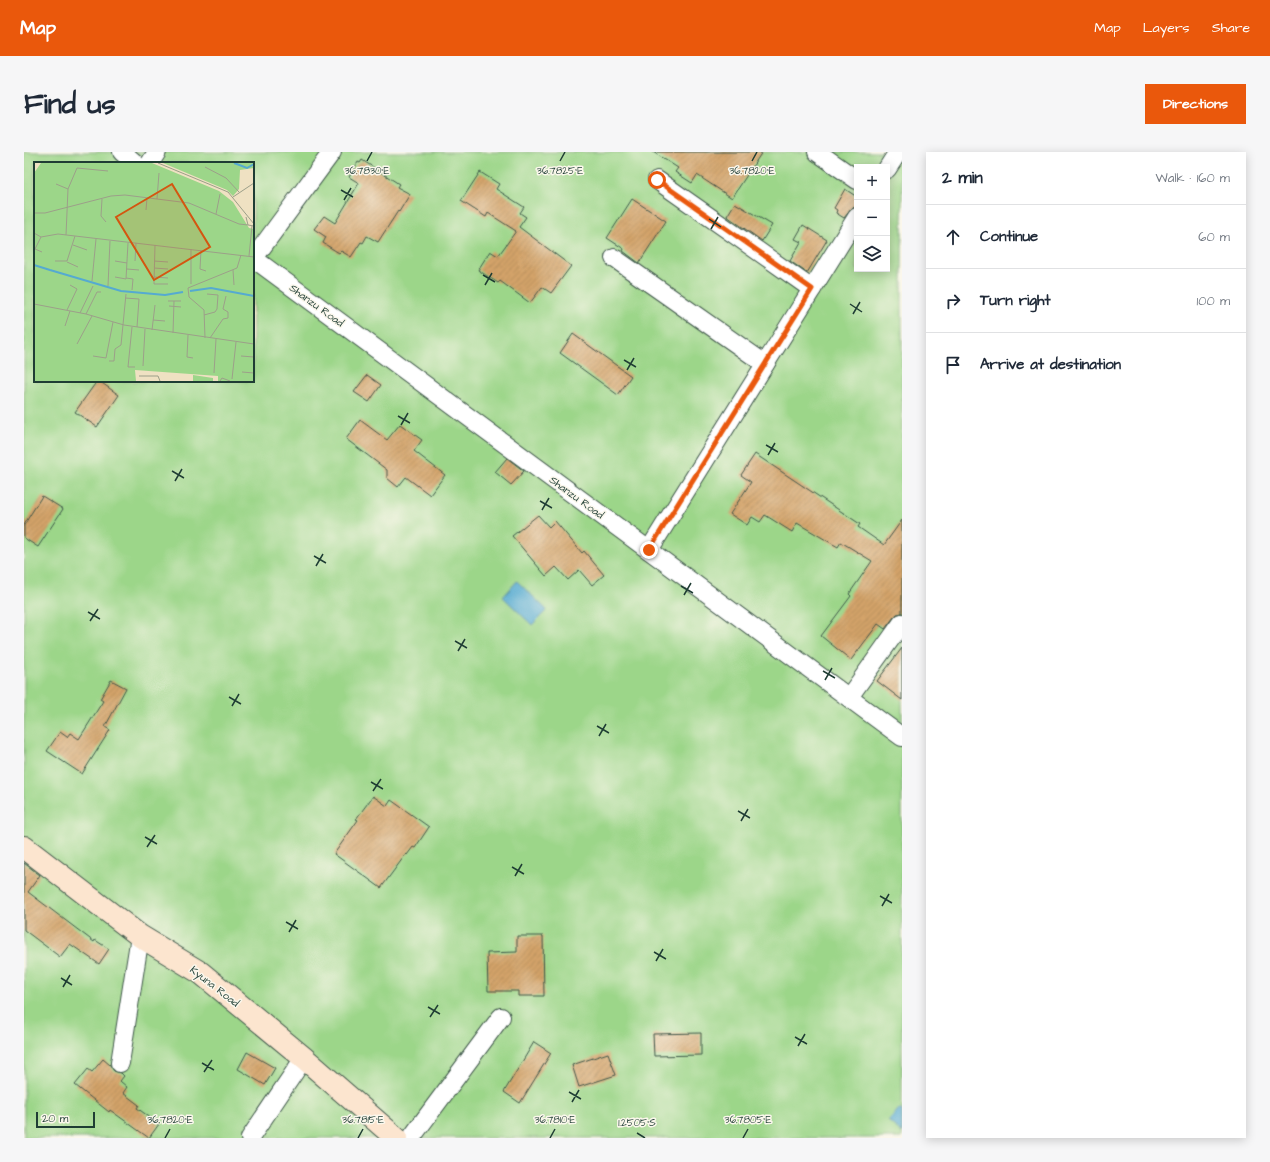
<!DOCTYPE html>
<meta charset="utf-8">
<style>
:root{--surface:#fff;--page:#f6f6f7;--text:#1f2937;--muted:#747a83;--line:#e0e1e3;--accent:#ea580c}
body{margin:0;font-family:"Architects Daughter",sans-serif;background:var(--page);color:var(--text)}
.controls{position:absolute;right:12px;top:12px;display:grid;overflow:hidden;border-radius:0px;box-shadow:0 2px 10px #0003}
.controls button{width:36px;height:36px;display:grid;place-items:center;padding:0;border:0;border-bottom:1px solid var(--line);background:var(--surface);color:var(--text);font:20px sans-serif}
.scale{position:absolute;left:12px;bottom:10px;width:59px;box-sizing:border-box;padding-left:4px;border:2px solid #1f3d34;border-top:0;font-size:11px;line-height:14px;white-space:nowrap;color:#1f3d34;-webkit-text-stroke:3px #fbf7ec;paint-order:stroke}
.stop{position:absolute;width:12px;height:12px;margin:-9px;border:3px solid #ea580c;border-radius:50%;background:#fff}
.stop.end{background:#ea580c;border-color:#fff;box-shadow:0 1px 4px #0008}
.list{margin:0;padding:0;list-style:none}
h2{display:flex;justify-content:space-between;align-items:center;height:52px;margin:0;padding:0 16px;font-size:17px}
h2 small{font-size:13px;font-weight:400;color:var(--muted)}
.list li{display:grid;grid-template-columns:26px 1fr auto;gap:12px;align-items:center;box-sizing:border-box;height:64px;padding:0 16px;border-top:1px solid var(--line)}
.list b{display:block;font-size:15px;white-space:nowrap}
.list em{font-size:13px;font-style:normal;color:var(--muted)}
.icon{flex:none;width:22px;height:22px;fill:none;stroke:currentColor;stroke-width:2;stroke-linecap:round;stroke-linejoin:round}
.map{position:relative;flex:none;width:878px;height:986px;overflow:hidden;border-radius:0px}
header{display:flex;align-items:center;gap:24px;box-sizing:border-box;height:56px;padding:0 20px;background:var(--accent);color:#fff}
header strong{font-size:19px}
nav{display:flex;gap:22px;margin-inline-start:auto;font-size:14px}
.intro{display:flex;align-items:center;justify-content:space-between;box-sizing:border-box;height:96px;padding:0 24px}
h1{margin:0;font-size:28px}
.button{padding:10px 18px;border-radius:0px;background:var(--accent);color:#fff;font-size:14px;font-weight:700}
main{display:flex;gap:24px;padding:0 24px}
aside{flex:1;background:var(--surface);border-radius:0px;box-shadow:0 2px 10px #0003}
.map>svg:first-child{display:block}
</style>
<header>
<strong>Map</strong>
<nav><a>Map</a><a>Layers</a><a>Share</a></nav>
</header>
<div class="intro"><h1>Find us</h1><a class="button">Directions</a></div>
<main>
<div class="map">
<svg width="878" height="986" viewBox="0 0 878 986">
<defs>
<pattern id="building-hatch" width="6" height="6" patternUnits="userSpaceOnUse"><rect width="6" height="6" fill="#d3a369"/><path d="M-1 1l2-2M0 6l6-6M5 7l2-2" fill="none" stroke="#ab8657"/></pattern>
</defs>
<rect width="100%" height="100%" fill="#fbf7ec"/>
<filter id="ink" filterUnits="userSpaceOnUse"><feTurbulence type="fractalNoise" baseFrequency=".025" numOctaves="2"/><feDisplacementMap in="SourceGraphic" scale="8" xChannelSelector="R" yChannelSelector="G"/><feConvolveMatrix kernelMatrix="1 2 1 2 8 2 1 2 1" color-interpolation-filters="sRGB"/></filter>
<filter id="wash" filterUnits="userSpaceOnUse"><feTurbulence type="fractalNoise" baseFrequency=".012" numOctaves="4" result="noise"/><feDisplacementMap in="SourceGraphic" scale="16" xChannelSelector="R" yChannelSelector="G"/><feGaussianBlur stdDeviation="0.9" result="paint"/><feColorMatrix in="noise" values="0 0 0 0 0 0 0 0 0 0 0 0 0 0 0 0 0 1.4 0 .05"/><feComposite in="paint" operator="in"/></filter>
<g filter="url(#wash)">
<rect width="100%" height="100%" fill="#efe1c2"/>
<path fill="#9cd689" stroke="#5e8a5e" fill-rule="evenodd" d="M0,0H878V986H0ZM11,11H229V229H11ZM833,15H863V117H833Z"/>
<g fill="#55aad1" stroke="#3a7482">
<path d="M493,429L523,458L508,473L479,445Z"/>
<path d="M875,957L878,959V981L864,969Z"/>
</g>
<g id="blocks">
<g fill="url(#building-hatch)">
<path d="M629,0H738L708,46L673,23L668,31L651,20L654,16Z"/>
<path d="M338,8L375,32L373,35L386,42L375,60L374,59L354,90L343,84L339,91L337,90L327,105L317,99L315,101L299,91L302,85L290,77L300,64L311,71L335,31L325,25L334,10L336,11Z"/>
<path d="M456,20L475,32L472,37L500,55L496,61L502,65L495,75L547,114L527,141L518,135L506,151L476,129L474,131L454,118L466,99L474,104L492,79L464,61L462,65L437,49Z"/>
<path d="M821,37L833,45V55L828,56L820,66L812,61L813,58L810,56Z"/>
<path d="M608,47L642,69L615,111L599,99L600,97L583,86Z"/>
<path d="M711,51L748,73L738,89L703,64Z"/>
<path d="M779,73L803,88L783,121L766,109L777,90L771,87Z"/>
<path d="M549,182L607,224L594,243L536,201Z"/>
<path d="M343,223L357,233L345,250L330,240Z"/>
<path d="M73,229H75L95,243L73,275L51,260Z"/>
<path d="M336,268L363,288L376,272L398,288L390,299L421,323L406,343L382,325L374,335L363,326V318L322,287Z"/>
<path d="M731,302L836,372L834,375L860,393L878,368V461L873,462L870,465L861,477L854,472L827,508L797,484L827,444L825,442L848,409L817,390L814,395L773,371L768,380L741,363L736,370L728,365L723,373L706,362L727,330L717,323Z"/>
<path d="M483,306L500,319L487,333L471,320Z"/>
<path d="M18,344L39,357L14,395L0,386V373Z"/>
<path d="M514,363L525,375L531,369L558,401L560,399L580,423L568,433L555,418L544,428L532,415L522,424L488,384Z"/>
<path d="M878,496V548L853,529Z"/>
<path d="M87,528L102,536L81,575L86,578L58,622L23,599L36,580L43,585L46,581L55,587L79,549L76,547Z"/>
<path d="M349,644L363,654L367,648L405,675L391,696L389,695L383,703L382,702L357,736L310,702L334,668L332,667Z"/>
<path d="M0,711L16,723L4,740L70,790L71,788L85,797L75,812L46,792L36,805L0,778Z"/>
<path d="M493,784H519L520,844H494V839H464L463,801L493,800Z"/>
<path d="M677,881V903L630,904L629,882Z"/>
<path d="M510,890L527,901L496,951L480,940Z"/>
<path d="M223,900L251,916L241,933L214,917Z"/>
<path d="M584,901L592,923L555,935L548,913Z"/>
<path d="M79,907L86,913L90,919L97,921L100,924L96,929L103,935L99,941L115,953L113,956L135,972L125,986L86,958L85,960L51,933L64,917L68,920Z"/>
</g>
</g>
</g>
<g filter="url(#ink)">
<use href="#blocks" fill-opacity="0" stroke="#3e5649" stroke-width="1"/>
<g fill="none" stroke-linecap="round" stroke-linejoin="round">
<defs>
<g id="minor">
<path d="M98,0L111,11"/>
<path d="M793,0L833,28"/>
<path d="M126,11L133,0"/>
<path d="M863,17L874,0"/>
<path d="M633,28L788,137"/>
<path d="M229,106L878,585"/>
<path d="M230,106L308,0"/>
<path d="M590,106L741,212"/>
<path d="M625,398L833,65"/>
<path d="M825,545L878,471"/>
<path d="M96,911L116,784"/>
<path d="M226,986L280,906"/>
<path d="M387,986L477,865"/>
</g>
<path id="secondary" d="M0,695L116,784L177,821L280,906L372,986"/>
</defs>
<use href="#minor" stroke="#3e5649" stroke-width="20"/>
<use href="#secondary" stroke="#3e5649" stroke-width="24"/>
<use href="#minor" stroke="#fff" stroke-width="18"/>
<use href="#secondary" stroke="#fce5cf" stroke-width="22"/>
</g>
</g>
<g fill="none" stroke-linecap="round" stroke-linejoin="round" filter="url(#ink)">
<path stroke="#ea580c" stroke-width="5" d="M625,398L788,137L633,28"/>
</g>
<path fill="none" stroke="#1f3d34" stroke-width="1.5" d="M343,9L348,0M536,9L541,0M728,9L733,0M317,38L329,45M320,48L327,36M685,67L697,75M687,77L694,65M459,123L471,130M461,133L468,121M826,152L838,160M829,162L836,150M600,208L612,215M603,218L610,206M374,264L386,271M377,273L384,261M742,293L754,300M744,303L751,291M148,319L160,326M151,329L158,317M516,349L528,356M518,358L525,346M290,404L302,411M292,414L299,402M657,434L669,441M660,443L667,431M64,460L76,467M66,469L74,457M431,489L443,496M434,499L441,487M799,519L811,526M801,528L808,516M205,545L217,552M208,554L215,542M573,574L585,581M575,584L582,572M347,630L359,637M349,639L357,627M714,659L726,666M717,669L724,657M121,685L133,692M123,695L131,683M488,715L500,722M491,724L498,712M856,744L868,751M858,754L865,742M262,770L274,777M265,780L272,768M630,800L642,807M632,809L639,797M37,826L48,833M39,835L46,823M404,855L416,862M406,865L414,853M771,885L783,892M774,894L781,882M178,911L190,918M180,920L188,908M545,940L557,947M548,950L555,938M613,981L621,986M141,986L146,977M334,986L339,977M526,986L531,977M719,986L724,977"/>
<g text-anchor="middle" stroke-width="3" stroke-linejoin="round" paint-order="stroke">
<g font-size="11" fill="#1f3d34" stroke="#fbf7ec">
<text transform="translate(293 153) rotate(36)" y="4">Shanzu Road</text>
<text transform="translate(553 345) rotate(36)" y="4">Shanzu Road</text>
<text transform="translate(191 834) rotate(38)" y="4">Kyuna Road</text>
</g>
</g>
<g transform="translate(10 10)">
<rect width="220" height="220" fill="#efe1c2"/>
<path d="M7,1H118L185,29L199,40L215,66L220,67V219H184V214L101,208L102,219H0V11ZM129,1H220V6L206,8L205,27L199,34L193,28ZM159,213L179,216V219H159Z" fill="#9cd689"/>
<path fill="none" stroke="#55aad1" stroke-width="2" d="M200,1L213,6L220,2M0,103L16,108M16,108L87,129L131,133L149,130M156,129L177,126L220,134"/>
<path fill="none" stroke="#9c9f89" stroke-width="1" d="M124,1L194,30L220,62M171,5L192,16L205,30M22,22L34,27M199,35L220,21M68,37L67,54L72,60M123,37L125,11M112,48L113,36M0,51H11L77,34L91,33L155,41L205,62L214,63M182,52L186,32M212,55L214,63L220,64M0,71L7,75L24,72L220,95M32,73L34,27L43,6L74,9M7,75L1,87L8,90M39,83L53,88M121,83L120,122H134M167,88L166,107L172,109M215,94L218,64M21,99H33L41,74M81,99L93,101M101,99L102,81M120,99L134,100M33,100L44,105M120,106L134,107M93,107L105,108M199,108L200,123M81,115L92,117L94,81M120,115L134,116M92,116L99,117L98,128M58,119L62,77M157,122V87M74,124L76,79M91,136L105,137L103,165M134,139H147M0,142L52,152L90,163L220,182M135,144L147,145M33,148L43,127L36,123M46,151L59,124M52,152L63,130H67M170,153L181,150L183,147L184,133L173,132M119,158L131,159M31,164L36,149M98,165L94,205H101M118,168L121,143M139,171L140,139M154,173L153,195L159,196M171,176L170,148L155,135L154,126L203,106L207,93M176,176L189,157L194,156V150L189,147L192,134M43,182L58,154M59,194L72,196L79,160M207,194L220,195M75,199H80L81,187L87,183L92,132M109,204L111,167M208,210L220,211M180,211L182,177M105,214H124L126,219M198,217L202,180M186,219L188,216L196,219"/>
<path fill="#d45610" fill-opacity="0.15" stroke="#d45610" stroke-width="2" d="M138,22L176,85L120,118L82,55Z"/>
<rect width="220" height="220" fill="none" stroke="#1f3d34" stroke-width="2"/>
</g>
<g font-size="10" text-anchor="middle" fill="#1f3d34" stroke="#fbf7ec" stroke-width="3" stroke-linejoin="round" paint-order="stroke">
<text x="343" y="22">36.7830°E</text>
<text x="536" y="22">36.7825°E</text>
<text x="728" y="22">36.7820°E</text>
<text x="146" y="971">36.7820°E</text>
<text x="339" y="971">36.7815°E</text>
<text x="531" y="971">36.7810°E</text>
<text x="724" y="971">36.7805°E</text>
<text x="613" y="974">1.2505°S</text>
</g>
</svg>
<div class="controls">
<button>+</button>
<button>−</button>
<button><svg class="icon" aria-label="layers" viewBox="0 0 24 24"><path d="M12 4l9 5-9 5-9-5zM3 14l9 5 9-5"/></svg></button>
</div>
<div class="scale">20 m</div>
<div class="stop" style="left:633px;top:28px"></div>
<div class="stop end" style="left:625px;top:398px"></div>
</div>
<aside>
<h2>2 min<small>Walk · 160 m</small></h2>
<ul class="list">
<li><svg class="icon" aria-label="ahead" viewBox="0 0 24 24"><path d="M12 20V5M6 11l6-6 6 6"/></svg><div><b>Continue</b></div><em>60 m</em></li>
<li><svg class="icon" aria-label="right" viewBox="0 0 24 24"><path d="M7 20v-9h11M14 6l5 5-5 5"/></svg><div><b>Turn right</b></div><em>100 m</em></li>
<li><svg class="icon" aria-label="arrive" viewBox="0 0 24 24"><path d="M6 21V4h12l-3 4 3 4H6"/></svg><div><b>Arrive at destination</b></div></li>
</ul>
</aside>
</main>
